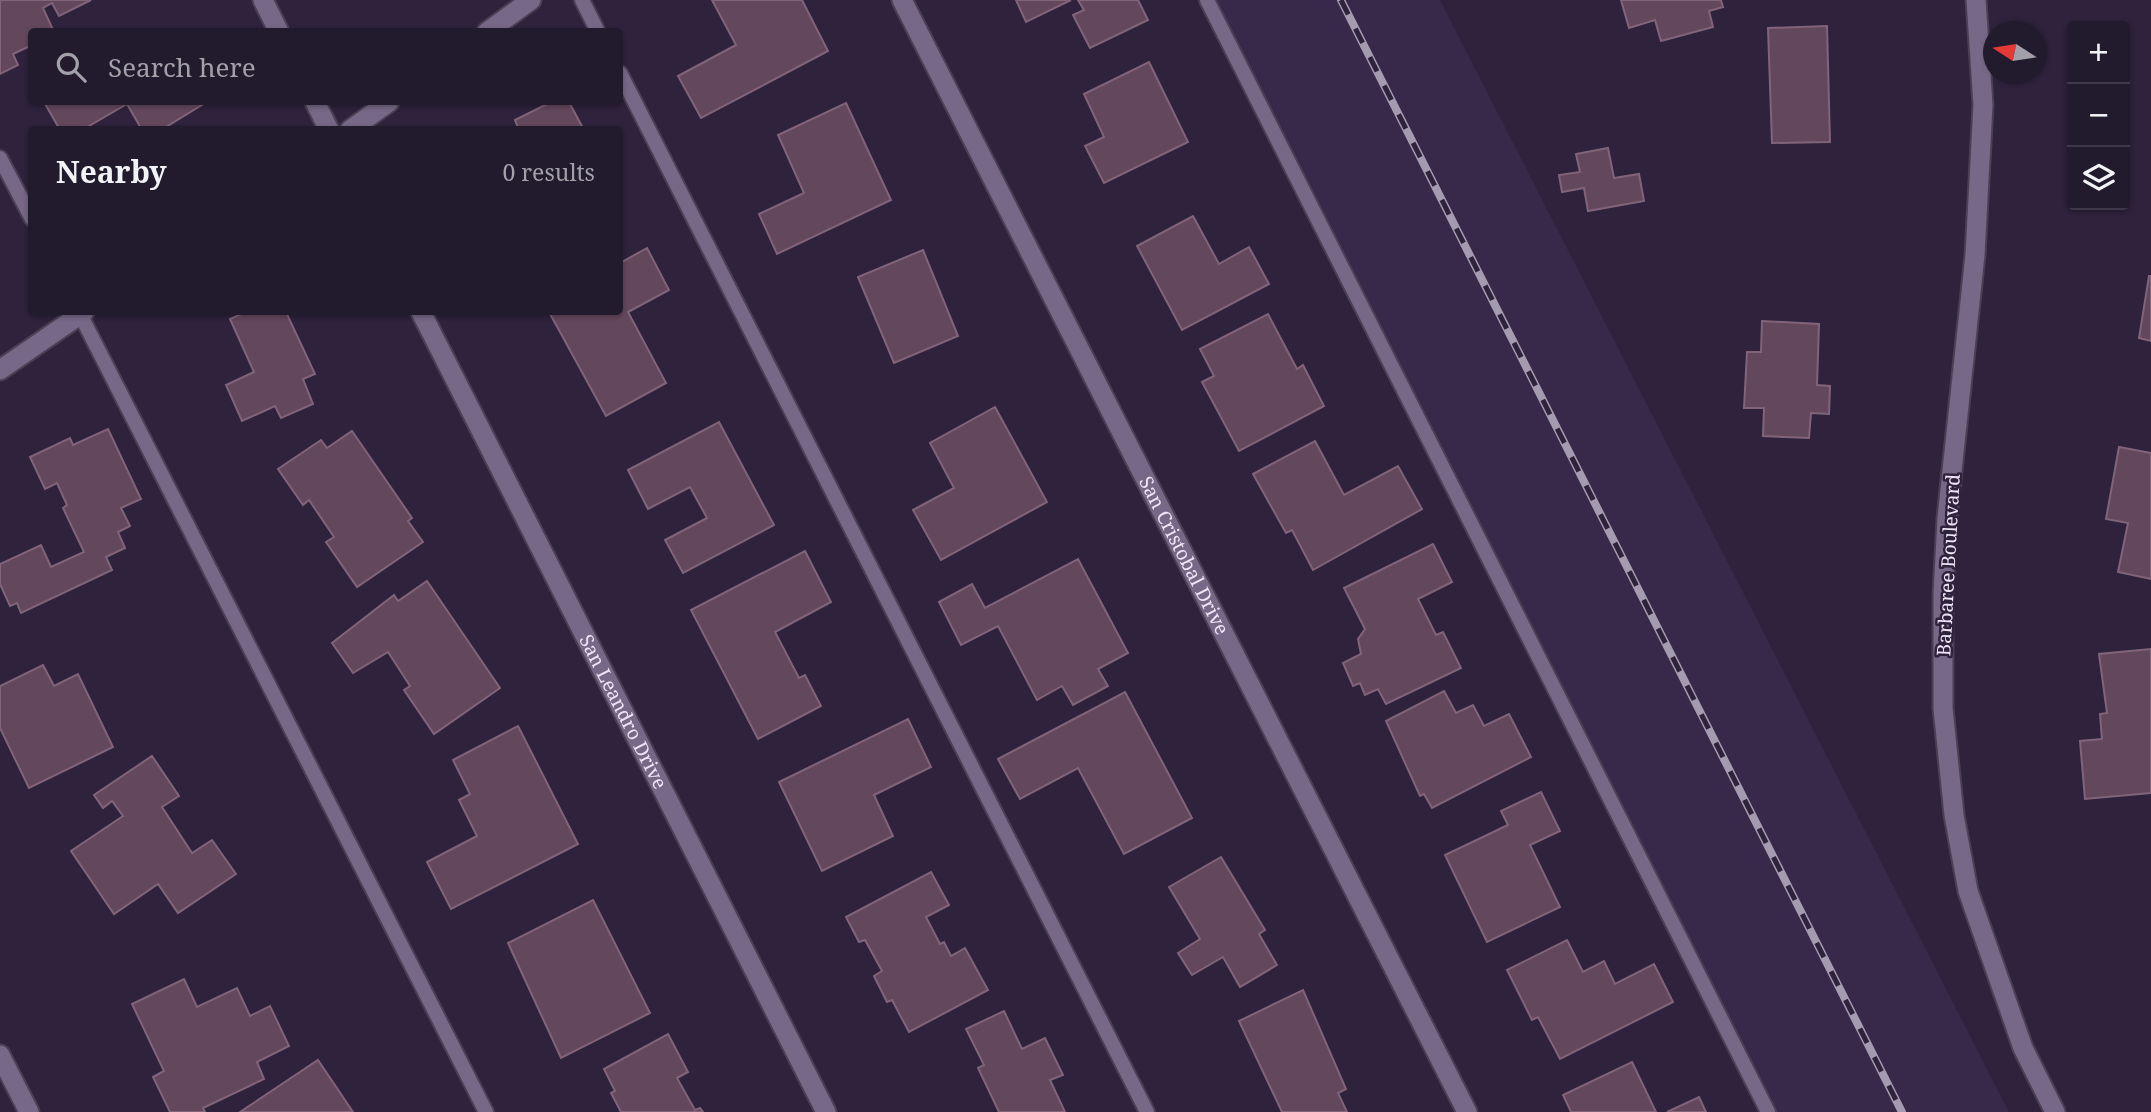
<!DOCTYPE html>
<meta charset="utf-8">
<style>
:root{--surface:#221a2d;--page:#2e2739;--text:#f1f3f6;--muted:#a2a1aa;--line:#3f3849}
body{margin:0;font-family:"Noto Serif",serif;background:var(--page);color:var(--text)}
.controls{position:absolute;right:21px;top:21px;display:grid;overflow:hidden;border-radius:7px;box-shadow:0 2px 5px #0004}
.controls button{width:63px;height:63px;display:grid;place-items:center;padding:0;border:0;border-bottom:2px solid var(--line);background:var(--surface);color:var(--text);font:35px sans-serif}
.compass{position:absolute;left:1983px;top:21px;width:63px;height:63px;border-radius:50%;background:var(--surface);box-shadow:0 2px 5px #0004;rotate:282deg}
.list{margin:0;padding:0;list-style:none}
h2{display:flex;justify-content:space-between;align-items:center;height:91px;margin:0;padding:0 28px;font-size:30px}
h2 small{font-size:23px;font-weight:400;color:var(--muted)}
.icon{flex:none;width:38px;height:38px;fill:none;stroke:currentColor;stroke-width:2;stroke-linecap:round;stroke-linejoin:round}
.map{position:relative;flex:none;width:2151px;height:1112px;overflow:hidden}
.search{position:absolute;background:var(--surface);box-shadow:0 2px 5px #0004;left:28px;top:28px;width:595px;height:77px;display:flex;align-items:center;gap:18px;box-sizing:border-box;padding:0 24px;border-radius:7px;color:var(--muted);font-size:26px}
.panel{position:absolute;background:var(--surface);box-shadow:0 2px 5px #0004;left:28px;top:126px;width:595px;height:189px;border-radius:7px}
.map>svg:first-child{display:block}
</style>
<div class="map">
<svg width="2151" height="1112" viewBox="0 0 2151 1112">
<rect width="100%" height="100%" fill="#2e223c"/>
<path fill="#382849" d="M1204,0H1440L2009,1112H1759L1665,929Z"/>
<g fill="#63475c" stroke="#82647a" stroke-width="2">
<path d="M2,0H91L59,16L52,3L43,8L54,32H32V45L13,54L18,65L0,74V1Z"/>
<path d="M712,0H802L828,51L701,118L678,76L736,45Z"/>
<path d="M1016,0H1071L1026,22Z"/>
<path d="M1078,0H1138L1148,20L1090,48L1073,15L1084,10Z"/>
<path d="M1621,0H1721L1723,7L1709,11L1713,27L1661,41L1655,20L1629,28Z"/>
<path d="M1827,26L1830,142L1772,143L1768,28Z"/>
<path d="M1149,62L1188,142L1104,183L1085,146L1104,137L1084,94Z"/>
<path d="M44,102H204L205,103L161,130H142L127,104L82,130H60Z"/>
<path d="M551,102H569L584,130H519L515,120Z"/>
<path d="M846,103L891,200L777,254L759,214L804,193L778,135Z"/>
<path d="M1608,148L1614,178L1639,174L1644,201L1588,211L1584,188L1562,192L1559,175L1580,172L1576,154Z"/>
<path d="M1193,216L1219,264L1249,247L1269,284L1182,330L1137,246Z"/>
<path d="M647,248L669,290L628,312L666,383L606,416L549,312H620V263Z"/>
<path d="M923,250L958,336L894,363L858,277Z"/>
<path d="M2149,276H2151V341L2139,338Z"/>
<path d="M246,312H286L315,374L303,379L313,404L281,418L275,406L242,421L226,385L254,372L230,319Z"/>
<path d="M1268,314L1297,369L1303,365L1324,406L1239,451L1202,382L1214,376L1200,349Z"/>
<path d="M1762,321L1819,324L1817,385L1830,386L1829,414L1811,413L1809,438L1763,436L1764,408H1744L1747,352H1761Z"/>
<path d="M995,407L1047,502L941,560L913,510L954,488L930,443Z"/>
<path d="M719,422L774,525L683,573L665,540L707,518L690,487L648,509L628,470Z"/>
<path d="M108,429L141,499L121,508L130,526L118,532L125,548L106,557L112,570L21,613L17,603L10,606L0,584V564L41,545L51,567L84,552L63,508L67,505L57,483L45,489L30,457L70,438L73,445Z"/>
<path d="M352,431L412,518L408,521L423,542L357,587L326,542L334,537L309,500L303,505L278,469L321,440L327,448Z"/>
<path d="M1315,441L1344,495L1398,466L1422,509L1313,570L1292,530L1286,533L1253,474Z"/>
<path d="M2119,447L2151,453V579L2118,572L2128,523L2106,519Z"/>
<path d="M1433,544L1452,582L1418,599L1436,635L1443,632L1461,668L1386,704L1378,689L1365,695L1360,683L1353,686L1343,663L1361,654L1358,639L1365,629L1344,588Z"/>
<path d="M805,551L831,602L775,632L799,678L805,675L821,706L758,739L691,610Z"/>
<path d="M1078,559L1128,653L1098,669L1108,686L1073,705L1062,686L1037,700L998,626L961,645L939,602L972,584L985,608Z"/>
<path d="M427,581L500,688L434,734L404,690L410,686L388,652L353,673L332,643L394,595L398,601Z"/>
<path d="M2151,649V793L2085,799L2080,741L2102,739L2100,714L2107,713L2099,654Z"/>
<path d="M43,665L54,686L78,674L113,747L29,788L0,728V686Z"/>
<path d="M1444,691L1456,713L1473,705L1484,726L1509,714L1531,757L1432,808L1424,794L1420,796L1386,721Z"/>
<path d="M1125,692L1192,818L1124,854L1078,768L1020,799L998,759Z"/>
<path d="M908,719L931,767L874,795L893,836L822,871L779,782Z"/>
<path d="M518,726L578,844L451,909L427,862L477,836L459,800L470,794L453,760Z"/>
<path d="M152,756L179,796L162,807L192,853L212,840L236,874L178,913L158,884L114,914L71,851L123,816L112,801L103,808L94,795Z"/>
<path d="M1541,792L1560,831L1530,845L1560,907L1487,942L1445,855L1508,825L1501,811Z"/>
<path d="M1221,857L1265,930L1259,934L1277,965L1240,987L1223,957L1192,975L1178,953L1200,939L1169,887Z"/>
<path d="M931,872L949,905L926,917L940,944L944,942L951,956L965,948L988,990L909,1032L892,1000L887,1002L874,976L882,971L865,940L859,942L846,917Z"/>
<path d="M593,900L650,1013L561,1058L508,943Z"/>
<path d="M1567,940L1583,972L1604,961L1615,984L1654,964L1673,1002L1560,1059L1538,1017L1532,1020L1507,970Z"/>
<path d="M184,979L197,1007L237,988L250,1016L270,1006L289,1046L257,1062L264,1079L203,1108L205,1112H170L153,1077L164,1071L132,1004Z"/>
<path d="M1303,990L1346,1089L1338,1093L1347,1112H1282L1239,1021Z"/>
<path d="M1004,1011L1022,1049L1045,1038L1063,1075L1050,1080L1065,1112H999L978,1068L984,1065L966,1029Z"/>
<path d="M668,1034L688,1072L677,1078L695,1110L700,1108L703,1112H621L611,1093L615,1091L604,1069Z"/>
<path d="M318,1060L353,1112H240Z"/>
<path d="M1632,1062L1656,1112H1571L1563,1095Z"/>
<path d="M1699,1097L1706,1112H1667Z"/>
</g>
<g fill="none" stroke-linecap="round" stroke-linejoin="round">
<defs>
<g id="service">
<path d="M582,0L598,32"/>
<path d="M1207,0L1768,1112"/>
<path d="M620,73L1147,1112"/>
<path d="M0,158L32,219"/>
<path d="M79,312L486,1112"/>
</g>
<g id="minor">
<path d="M263,0L279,32"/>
<path id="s1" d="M902,0L1467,1112"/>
<path d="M1976,0L1983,105L1975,255L1947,518L1943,594V708L1954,815L1968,891L2023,1048L2055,1112"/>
<path d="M487,32L531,0"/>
<path d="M315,102L329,130"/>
<path d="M350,130L389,102"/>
<path id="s2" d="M421,312L826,1112"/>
<path d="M0,370L84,312"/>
<path d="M0,1055L29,1112"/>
</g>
</defs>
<use href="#service" stroke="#4b3f55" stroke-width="18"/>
<use href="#minor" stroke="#4b3f55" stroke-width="23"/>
<use href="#service" stroke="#766886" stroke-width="14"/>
<use href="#minor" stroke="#766886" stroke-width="19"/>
<defs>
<path id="rail" d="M1341,0L1902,1112"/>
</defs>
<use href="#rail" stroke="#a59bb0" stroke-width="8"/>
<use href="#rail" stroke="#2e223c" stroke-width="5" stroke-dasharray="16" stroke-linecap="butt"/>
</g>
<g text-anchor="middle" stroke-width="5" stroke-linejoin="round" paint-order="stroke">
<g font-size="19" fill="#eee6f8" stroke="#2e223c">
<text dy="7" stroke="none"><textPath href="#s1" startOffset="623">San Cristobal Drive</textPath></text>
<text transform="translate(1948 565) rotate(-87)" y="7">Barbaree Boulevard</text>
<text dy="7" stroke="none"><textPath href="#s2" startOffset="448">San Leandro Drive</textPath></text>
</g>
</g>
</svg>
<div class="controls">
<button>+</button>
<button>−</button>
<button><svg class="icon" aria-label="layers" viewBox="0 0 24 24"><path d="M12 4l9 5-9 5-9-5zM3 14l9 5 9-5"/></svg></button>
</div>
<svg class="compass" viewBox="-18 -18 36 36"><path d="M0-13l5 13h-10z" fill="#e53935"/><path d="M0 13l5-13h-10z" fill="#a2a1aa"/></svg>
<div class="search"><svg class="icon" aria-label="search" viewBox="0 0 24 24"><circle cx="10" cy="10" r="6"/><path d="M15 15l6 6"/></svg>Search here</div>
<section class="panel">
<h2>Nearby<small>0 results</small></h2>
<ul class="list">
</ul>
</section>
</div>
